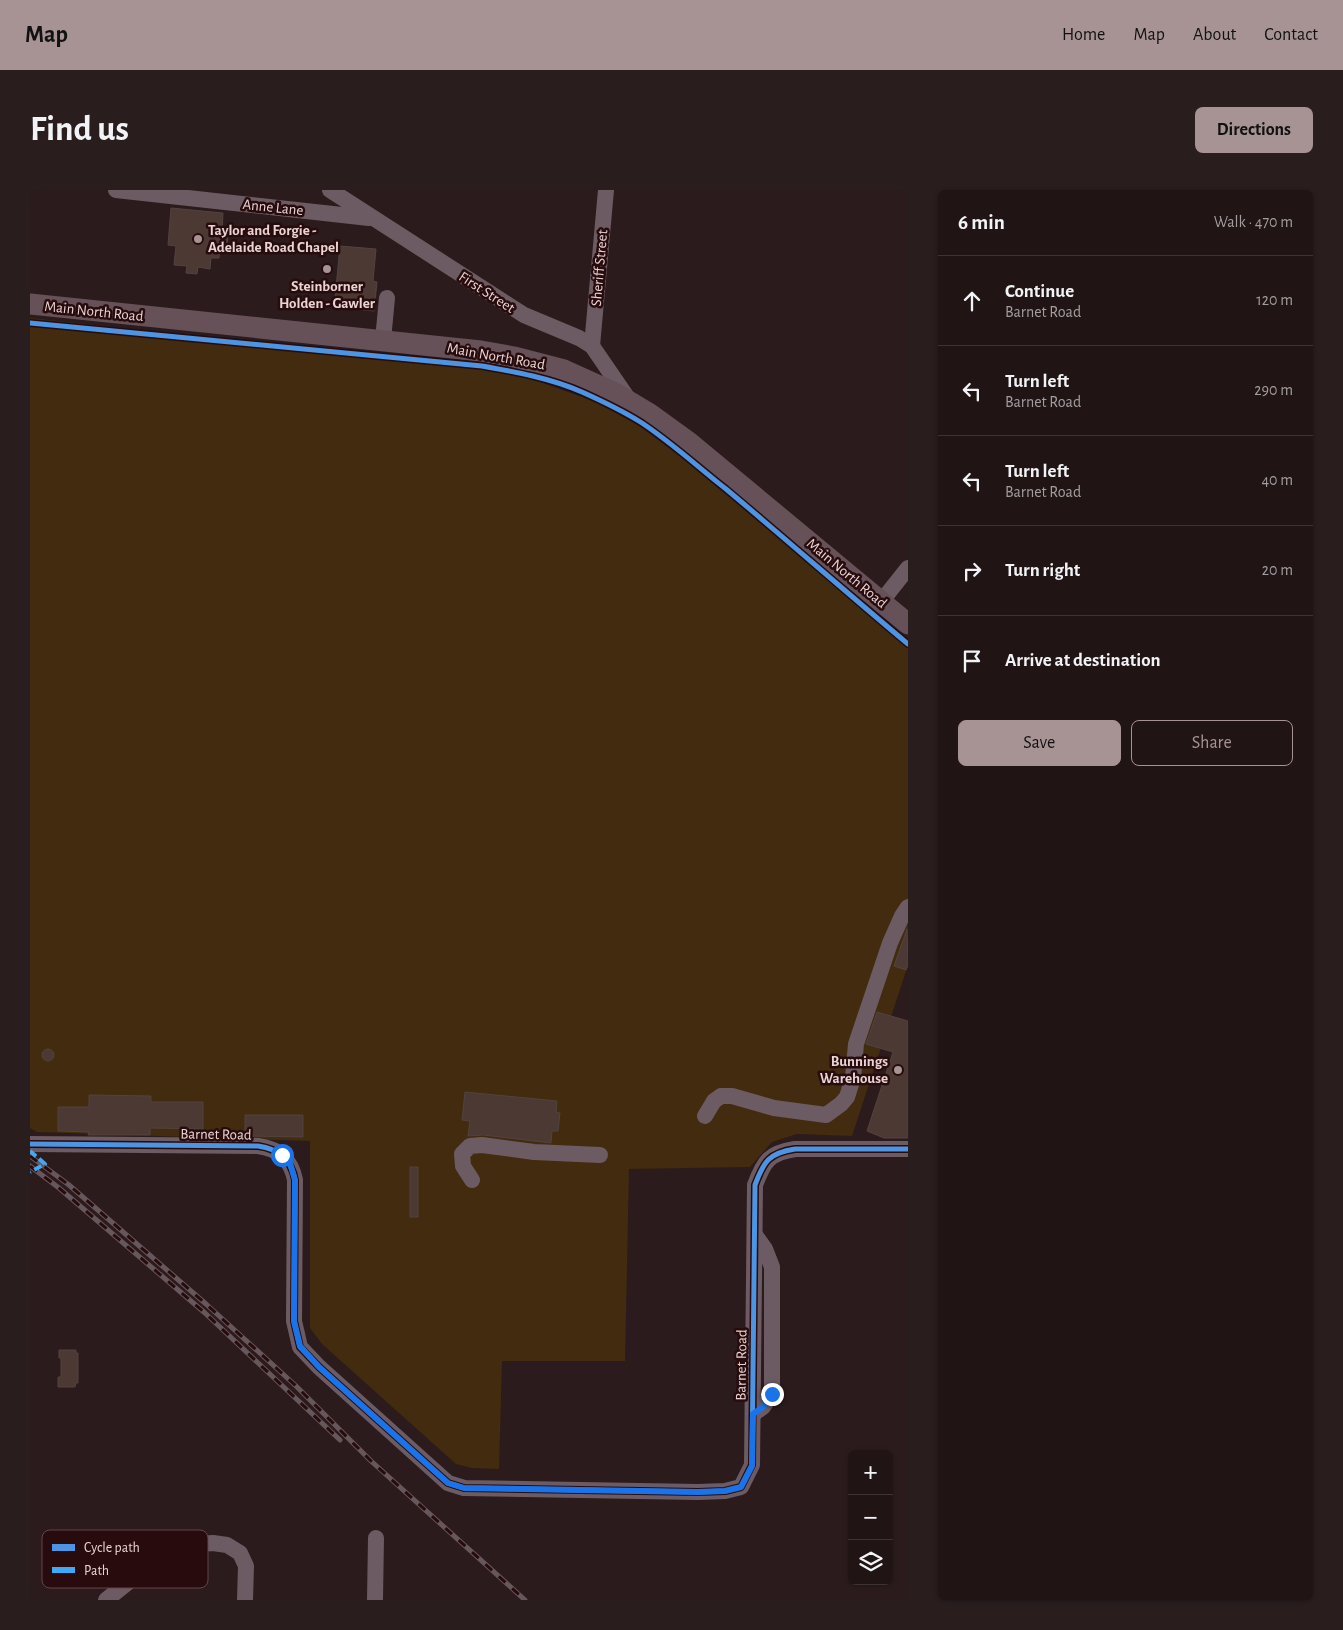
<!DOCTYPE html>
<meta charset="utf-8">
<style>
:root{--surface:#211415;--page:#291d1e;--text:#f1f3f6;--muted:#a29ea0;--line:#3e3334;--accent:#a79394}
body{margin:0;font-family:"Alegreya Sans",sans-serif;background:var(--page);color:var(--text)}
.controls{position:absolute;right:15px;bottom:15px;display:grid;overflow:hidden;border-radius:8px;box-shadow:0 1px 4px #0004}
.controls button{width:45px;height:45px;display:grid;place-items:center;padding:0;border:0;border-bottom:1px solid var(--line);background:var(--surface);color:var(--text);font:25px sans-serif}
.stop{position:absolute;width:15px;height:15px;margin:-11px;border:4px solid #1a73e8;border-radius:50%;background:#fff}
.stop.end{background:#1a73e8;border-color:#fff;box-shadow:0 1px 5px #0008}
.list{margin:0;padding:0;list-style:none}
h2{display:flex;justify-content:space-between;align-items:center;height:65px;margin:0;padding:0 20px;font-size:21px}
h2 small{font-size:16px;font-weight:400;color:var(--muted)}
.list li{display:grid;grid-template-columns:32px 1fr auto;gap:15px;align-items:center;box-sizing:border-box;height:90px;padding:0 20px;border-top:1px solid var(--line)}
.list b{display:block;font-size:19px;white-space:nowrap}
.list p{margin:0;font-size:16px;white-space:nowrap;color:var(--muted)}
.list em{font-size:16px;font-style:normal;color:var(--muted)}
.actions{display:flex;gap:10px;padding:15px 20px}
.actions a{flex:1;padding:11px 0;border:1px solid var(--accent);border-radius:8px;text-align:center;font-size:18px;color:var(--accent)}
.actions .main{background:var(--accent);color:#111}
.icon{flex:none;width:28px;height:28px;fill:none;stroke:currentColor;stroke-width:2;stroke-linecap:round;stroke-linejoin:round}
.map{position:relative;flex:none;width:878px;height:1410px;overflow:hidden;border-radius:8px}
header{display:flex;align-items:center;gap:30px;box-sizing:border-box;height:70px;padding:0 25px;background:var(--accent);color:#111}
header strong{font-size:24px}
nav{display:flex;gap:28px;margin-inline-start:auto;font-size:18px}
.intro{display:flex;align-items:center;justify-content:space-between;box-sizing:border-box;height:120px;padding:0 30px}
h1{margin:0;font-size:35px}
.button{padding:12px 22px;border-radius:8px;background:var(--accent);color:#111;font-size:18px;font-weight:700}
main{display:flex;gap:30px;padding:0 30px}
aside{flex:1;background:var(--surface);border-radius:8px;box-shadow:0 1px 4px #0004}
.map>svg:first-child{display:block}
</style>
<header>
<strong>Map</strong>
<nav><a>Home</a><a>Map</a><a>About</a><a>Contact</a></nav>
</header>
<div class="intro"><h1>Find us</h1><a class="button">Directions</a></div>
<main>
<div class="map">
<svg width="878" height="1410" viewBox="0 0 878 1410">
<rect width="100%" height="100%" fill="#2c1b1c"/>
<path fill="#422b0e" d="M0,128L474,179L566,212L608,235L652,268L878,456V775L822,946L767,944L742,952L720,977L599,979L595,1171H472L469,1279L442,1278L426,1274L292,1154L280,1138V951L7,942L0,938Z"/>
<g fill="#4d3933" stroke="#514341">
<path d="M141,18L193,23L192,42L198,43L197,61L190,60L189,68H181L180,79L168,77L167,84L156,83L157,76L144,75L146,56L138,55Z"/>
<path d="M310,56L346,59L343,91L347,92L344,121L324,119L325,111L305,109Z"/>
<path d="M877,739L878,775L876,780L864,776Z"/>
<path d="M847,822L878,831V948H854L837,941L863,862L836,854Z"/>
<circle cx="18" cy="865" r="6"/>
<path d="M435,902L527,911L526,922L530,923L528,941H522L521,953L453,945L438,946L440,931L432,930Z"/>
<path d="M59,905L121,906V912H173V939L120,938V945H58L59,942L28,941V917H59Z"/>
<path d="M215,925H273V947L215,946Z"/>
<rect x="380" y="977" width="8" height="50"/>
<path d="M29,1160H46V1163H48V1193H46L45,1197H28V1187H31V1168H29Z"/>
</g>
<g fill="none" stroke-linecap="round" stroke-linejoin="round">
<g stroke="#6c5b62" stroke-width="16">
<path d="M86,0L339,28"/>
<path d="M300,0L494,125L549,148L562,156L599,210"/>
<path d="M353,150L357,108"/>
<path d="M562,156L576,0"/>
<path d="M851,412L878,378"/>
<path d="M675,926L684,911L691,906H702L744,918L796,925L811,914L817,907L823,888L826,854L860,753L872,726L878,717"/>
<path d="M0,954L228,956C249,959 261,969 265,990L264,1131L270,1157L289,1177L418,1293L434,1298L668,1302L695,1301L711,1297L722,1275L725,995C734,971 739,963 765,959H878"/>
<path d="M442,990L433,976L432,964L440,956L452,955L504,962L570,965"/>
<path d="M723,1224L733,1217L742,1204V1077L735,1059L725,1045"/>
<path d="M76,1410L127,1369L157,1355L183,1353L197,1355L210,1363L216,1376L215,1410"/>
<path d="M345,1410L346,1348"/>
</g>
<path stroke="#665158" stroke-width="21" d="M0,114L451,161L484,167L534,180L585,203L620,224L660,253L878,434"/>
<defs>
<g id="rail">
<path d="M0,966L39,995L176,1114L266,1196L341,1271L495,1410"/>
<path d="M0,976L29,998L175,1123L310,1250"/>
</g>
</defs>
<use href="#rail" stroke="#67565b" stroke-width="5"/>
<use href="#rail" stroke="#270b0d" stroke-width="3" stroke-dasharray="9" stroke-linecap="butt"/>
<path stroke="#3fa9f5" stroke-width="4" stroke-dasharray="8 4" stroke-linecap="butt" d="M0,961L15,974L0,982"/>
<defs>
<g id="cycleway">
<path d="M0,133L452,176C486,182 520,188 552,202C572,211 593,221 612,233C642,253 668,277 696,299C757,350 817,403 878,454"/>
<path d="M0,954L228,956C249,959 261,969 265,990L264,1131L270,1157L289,1177L418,1293L434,1298L668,1302L695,1301L711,1297L722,1275L725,995C734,971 739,963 765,959H878"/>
</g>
</defs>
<use href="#cycleway" stroke="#270b0d" stroke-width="8"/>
<use href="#cycleway" stroke="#4d94e3" stroke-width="5"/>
</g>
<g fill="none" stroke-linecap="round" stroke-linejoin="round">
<path stroke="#1a73e8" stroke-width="6" d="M252,965L260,973L265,990L264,1131L270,1156L289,1177L418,1293L434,1298L668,1302L695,1301L711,1297L722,1276L723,1224L733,1217L742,1204"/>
</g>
<g fill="#a79394" stroke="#270b0d" stroke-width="2">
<circle cx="168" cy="49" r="5"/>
<circle cx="297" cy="79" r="5"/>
<circle cx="868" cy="880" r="5"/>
</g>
<g text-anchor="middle" stroke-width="5" stroke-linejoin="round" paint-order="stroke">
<g font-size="15" fill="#e9d4d4" stroke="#270b0d">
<text transform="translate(243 17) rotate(6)" y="5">Anne Lane</text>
<text transform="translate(569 78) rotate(-85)" y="5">Sheriff Street</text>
<text transform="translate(457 102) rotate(33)" y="5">First Street</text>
<text transform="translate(64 121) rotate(6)" y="5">Main North Road</text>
<text transform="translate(466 166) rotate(10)" y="5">Main North Road</text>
<text transform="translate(817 383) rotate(40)" y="5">Main North Road</text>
<text transform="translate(186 944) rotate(1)" y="5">Barnet Road</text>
<text transform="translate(711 1175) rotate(-89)" y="5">Barnet Road</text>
</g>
<g font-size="15" font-weight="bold" fill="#e9d4d4" stroke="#270b0d" text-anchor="start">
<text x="178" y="45">Taylor and Forgie -<tspan x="178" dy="17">Adelaide Road Chapel</tspan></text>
<text x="297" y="101" text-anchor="middle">Steinborner<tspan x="297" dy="17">Holden - Gawler</tspan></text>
<text x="858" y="876" text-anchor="end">Bunnings<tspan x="858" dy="17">Warehouse</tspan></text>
</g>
</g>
<rect x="12" y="1340" width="166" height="58" rx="8" fill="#270b0d" stroke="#614749" stroke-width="1"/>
<rect x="22" y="1354" width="23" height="7" fill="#4d94e3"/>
<rect x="22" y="1377" width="23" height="6" fill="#3fa9f5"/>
<g font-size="14" fill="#e9d4d4">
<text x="54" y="1362">Cycle path</text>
<text x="54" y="1385">Path</text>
</g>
</svg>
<div class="controls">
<button>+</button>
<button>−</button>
<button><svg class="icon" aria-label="layers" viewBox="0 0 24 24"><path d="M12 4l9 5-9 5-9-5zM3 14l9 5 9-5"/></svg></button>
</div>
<div class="stop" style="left:252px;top:965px"></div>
<div class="stop end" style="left:742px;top:1204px"></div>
</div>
<aside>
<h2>6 min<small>Walk · 470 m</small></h2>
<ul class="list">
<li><svg class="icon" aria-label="ahead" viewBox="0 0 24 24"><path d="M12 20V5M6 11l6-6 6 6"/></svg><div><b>Continue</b><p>Barnet Road</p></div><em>120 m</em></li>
<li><svg class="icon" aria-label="left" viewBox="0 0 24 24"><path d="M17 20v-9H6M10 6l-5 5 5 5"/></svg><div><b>Turn left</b><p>Barnet Road</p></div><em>290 m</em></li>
<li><svg class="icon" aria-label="left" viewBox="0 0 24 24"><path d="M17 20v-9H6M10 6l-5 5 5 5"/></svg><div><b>Turn left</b><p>Barnet Road</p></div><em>40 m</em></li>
<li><svg class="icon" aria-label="right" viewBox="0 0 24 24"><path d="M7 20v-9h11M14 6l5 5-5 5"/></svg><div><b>Turn right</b></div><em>20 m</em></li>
<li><svg class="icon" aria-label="arrive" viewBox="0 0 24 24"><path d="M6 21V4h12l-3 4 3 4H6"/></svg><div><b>Arrive at destination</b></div></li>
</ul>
<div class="actions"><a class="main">Save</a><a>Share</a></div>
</aside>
</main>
